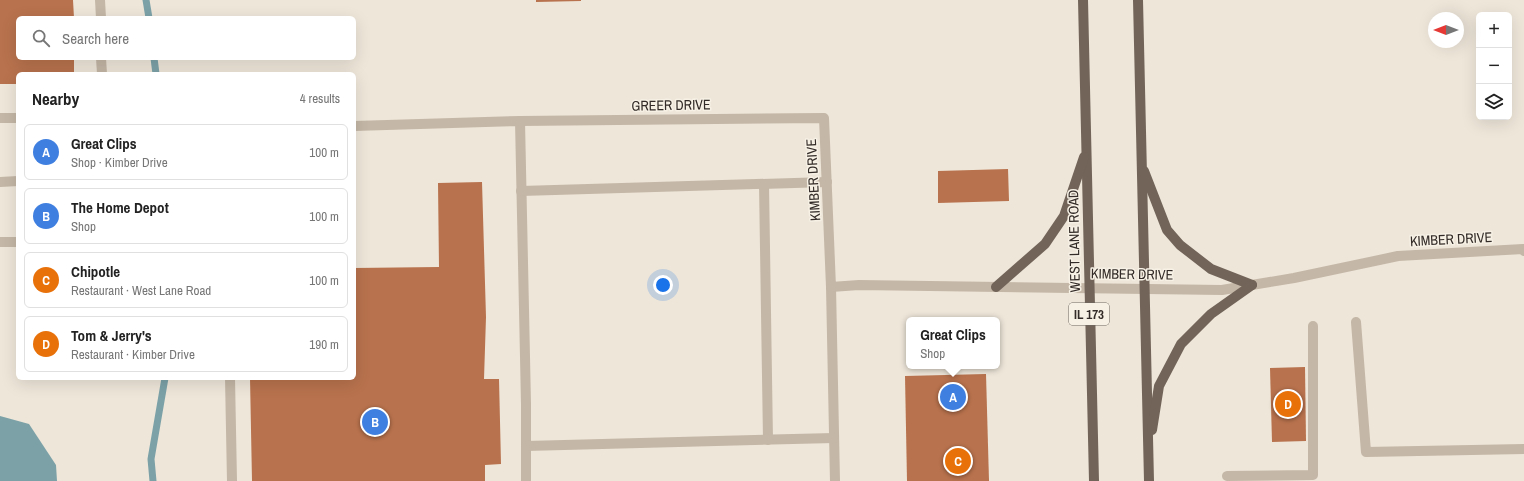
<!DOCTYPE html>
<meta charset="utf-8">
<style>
:root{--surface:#fff;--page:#f6f6f6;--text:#222;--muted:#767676;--line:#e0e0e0;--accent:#21474e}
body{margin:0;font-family:"Archivo Narrow",sans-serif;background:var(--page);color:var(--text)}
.controls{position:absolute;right:12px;top:12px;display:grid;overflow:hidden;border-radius:6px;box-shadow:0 4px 16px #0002}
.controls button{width:36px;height:36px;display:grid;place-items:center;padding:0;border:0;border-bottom:1px solid var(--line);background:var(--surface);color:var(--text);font:20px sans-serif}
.compass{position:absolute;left:1428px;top:12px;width:36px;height:36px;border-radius:50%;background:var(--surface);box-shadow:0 4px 16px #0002;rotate:270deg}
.you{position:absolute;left:663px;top:285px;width:14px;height:14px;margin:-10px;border:3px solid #fff;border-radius:50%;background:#1a73e8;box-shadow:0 0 0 6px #1a73e833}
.badge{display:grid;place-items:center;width:26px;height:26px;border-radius:50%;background:var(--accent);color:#fff;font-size:13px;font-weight:700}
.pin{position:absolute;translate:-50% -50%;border:2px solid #fff;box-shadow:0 1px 4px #0006}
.popup{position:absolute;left:906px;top:317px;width:94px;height:52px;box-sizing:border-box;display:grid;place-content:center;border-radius:6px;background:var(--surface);filter:drop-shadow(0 1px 3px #0005);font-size:13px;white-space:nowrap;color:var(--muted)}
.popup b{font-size:15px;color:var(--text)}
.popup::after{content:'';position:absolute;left:50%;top:100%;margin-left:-8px;border:8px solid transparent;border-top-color:var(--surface)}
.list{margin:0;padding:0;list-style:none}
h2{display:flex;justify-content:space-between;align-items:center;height:52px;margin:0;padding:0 16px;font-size:17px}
h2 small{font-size:13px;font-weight:400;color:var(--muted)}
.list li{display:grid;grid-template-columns:26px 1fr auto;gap:12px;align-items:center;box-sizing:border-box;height:56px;margin:0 8px 8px;padding:0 8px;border:1px solid var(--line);border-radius:6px}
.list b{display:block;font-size:15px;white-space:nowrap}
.list p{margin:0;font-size:13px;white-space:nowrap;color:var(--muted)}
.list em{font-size:13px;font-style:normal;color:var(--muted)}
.icon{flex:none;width:22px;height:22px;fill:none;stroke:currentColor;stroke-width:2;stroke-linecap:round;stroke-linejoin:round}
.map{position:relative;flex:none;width:1524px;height:481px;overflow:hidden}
.search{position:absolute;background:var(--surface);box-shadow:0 4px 16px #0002;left:16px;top:16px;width:340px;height:44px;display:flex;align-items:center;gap:10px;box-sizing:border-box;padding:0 14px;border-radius:6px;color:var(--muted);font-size:15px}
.panel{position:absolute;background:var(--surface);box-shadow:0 4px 16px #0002;left:16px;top:72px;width:340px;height:308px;border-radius:6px}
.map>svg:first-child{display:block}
</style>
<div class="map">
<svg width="1524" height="481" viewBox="0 0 1524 481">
<rect width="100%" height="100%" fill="#eee6d9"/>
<path fill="#7ca2a8" d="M0,416L29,424L56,465L57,481H0Z"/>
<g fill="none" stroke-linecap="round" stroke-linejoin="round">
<g stroke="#7ca2a8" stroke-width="7">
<path d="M146,0L149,18"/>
<path d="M154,58L156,74"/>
<path d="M153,481L151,459L165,378"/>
</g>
</g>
<g fill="#b8724d">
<path d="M0,0H73L74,18H18V58H74V74H18V84H0Z"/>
<path d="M536,0H581V1L536,2Z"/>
<path d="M1008,169L1009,201L938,203V171Z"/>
<path d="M482,182L486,317L484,379H499L501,464L485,465V481H252L250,378H354V268L439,267L438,183Z"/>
<path d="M1305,367L1306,441L1272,442L1270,368Z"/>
<path d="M986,374L989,481H907L905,376Z"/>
</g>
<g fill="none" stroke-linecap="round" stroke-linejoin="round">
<g stroke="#c4b7a7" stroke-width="10">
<path d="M100,0L101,18"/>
<path d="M101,58L102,74"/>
<path d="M0,118H18"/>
<path d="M354,126L520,121L526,404V481"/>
<path d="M0,182L18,181"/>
<path d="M764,184L768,440"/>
<path d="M521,191L827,182"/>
<path d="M0,242H18"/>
<path d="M831,287L835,481"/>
<path d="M1356,322L1366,452L1524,449"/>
<path d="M230,378L232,481"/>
<path d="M526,446L834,438"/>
<path d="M1227,476L1313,475V326"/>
</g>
<path stroke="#c4b7a7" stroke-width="10" d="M520,121L824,118L831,287L859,285L1222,290L1294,278L1398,256L1523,249L1524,251"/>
<g stroke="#726459" stroke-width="10">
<path d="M1083,0L1094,481"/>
<path d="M1138,0L1149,481"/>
<path d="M1144,171L1167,230L1180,245L1211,269L1252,285"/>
<path d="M996,287L1045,244L1064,216L1084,157"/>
<path d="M1152,430L1159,386L1181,344L1211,314L1252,285"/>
</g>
</g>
<g text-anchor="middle" stroke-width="3" stroke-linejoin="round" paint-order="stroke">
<rect fill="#f6f0e5" stroke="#6d6660" stroke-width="1" x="1069" y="303" width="40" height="22" rx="3"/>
<g font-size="13" font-weight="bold" fill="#322b27">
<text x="1089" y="319">IL 173</text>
</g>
<g font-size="14" fill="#322b27" stroke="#f6f0e5">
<text transform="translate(671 105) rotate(-1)" y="5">GREER DRIVE</text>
<text transform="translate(813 180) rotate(-93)" y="5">KIMBER DRIVE</text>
<text transform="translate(1451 239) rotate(-3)" y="5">KIMBER DRIVE</text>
<text transform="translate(1074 241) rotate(-91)" y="5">WEST LANE ROAD</text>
<text transform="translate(1132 274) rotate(1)" y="5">KIMBER DRIVE</text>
</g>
</g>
</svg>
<div class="controls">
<button>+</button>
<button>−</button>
<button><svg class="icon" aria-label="layers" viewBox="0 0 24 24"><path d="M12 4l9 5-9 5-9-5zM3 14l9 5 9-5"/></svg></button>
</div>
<svg class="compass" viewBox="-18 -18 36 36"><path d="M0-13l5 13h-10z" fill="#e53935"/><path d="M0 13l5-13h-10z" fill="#767676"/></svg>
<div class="you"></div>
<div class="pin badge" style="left:953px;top:397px;background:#3f7fe0">A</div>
<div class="popup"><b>Great Clips</b>Shop</div>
<div class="pin badge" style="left:375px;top:422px;background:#3f7fe0">B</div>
<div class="pin badge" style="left:958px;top:461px;background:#e8710a">C</div>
<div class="pin badge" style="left:1288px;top:404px;background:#e8710a">D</div>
<div class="search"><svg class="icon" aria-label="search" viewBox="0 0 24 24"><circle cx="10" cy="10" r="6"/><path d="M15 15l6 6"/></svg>Search here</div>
<section class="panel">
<h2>Nearby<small>4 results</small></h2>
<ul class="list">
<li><span class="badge" style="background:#3f7fe0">A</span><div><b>Great Clips</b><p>Shop · Kimber Drive</p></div><em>100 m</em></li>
<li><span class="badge" style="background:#3f7fe0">B</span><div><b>The Home Depot</b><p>Shop</p></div><em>100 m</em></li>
<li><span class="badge" style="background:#e8710a">C</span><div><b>Chipotle</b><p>Restaurant · West Lane Road</p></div><em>100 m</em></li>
<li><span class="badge" style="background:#e8710a">D</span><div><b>Tom &amp; Jerry's</b><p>Restaurant · Kimber Drive</p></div><em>190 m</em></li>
</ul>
</section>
</div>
